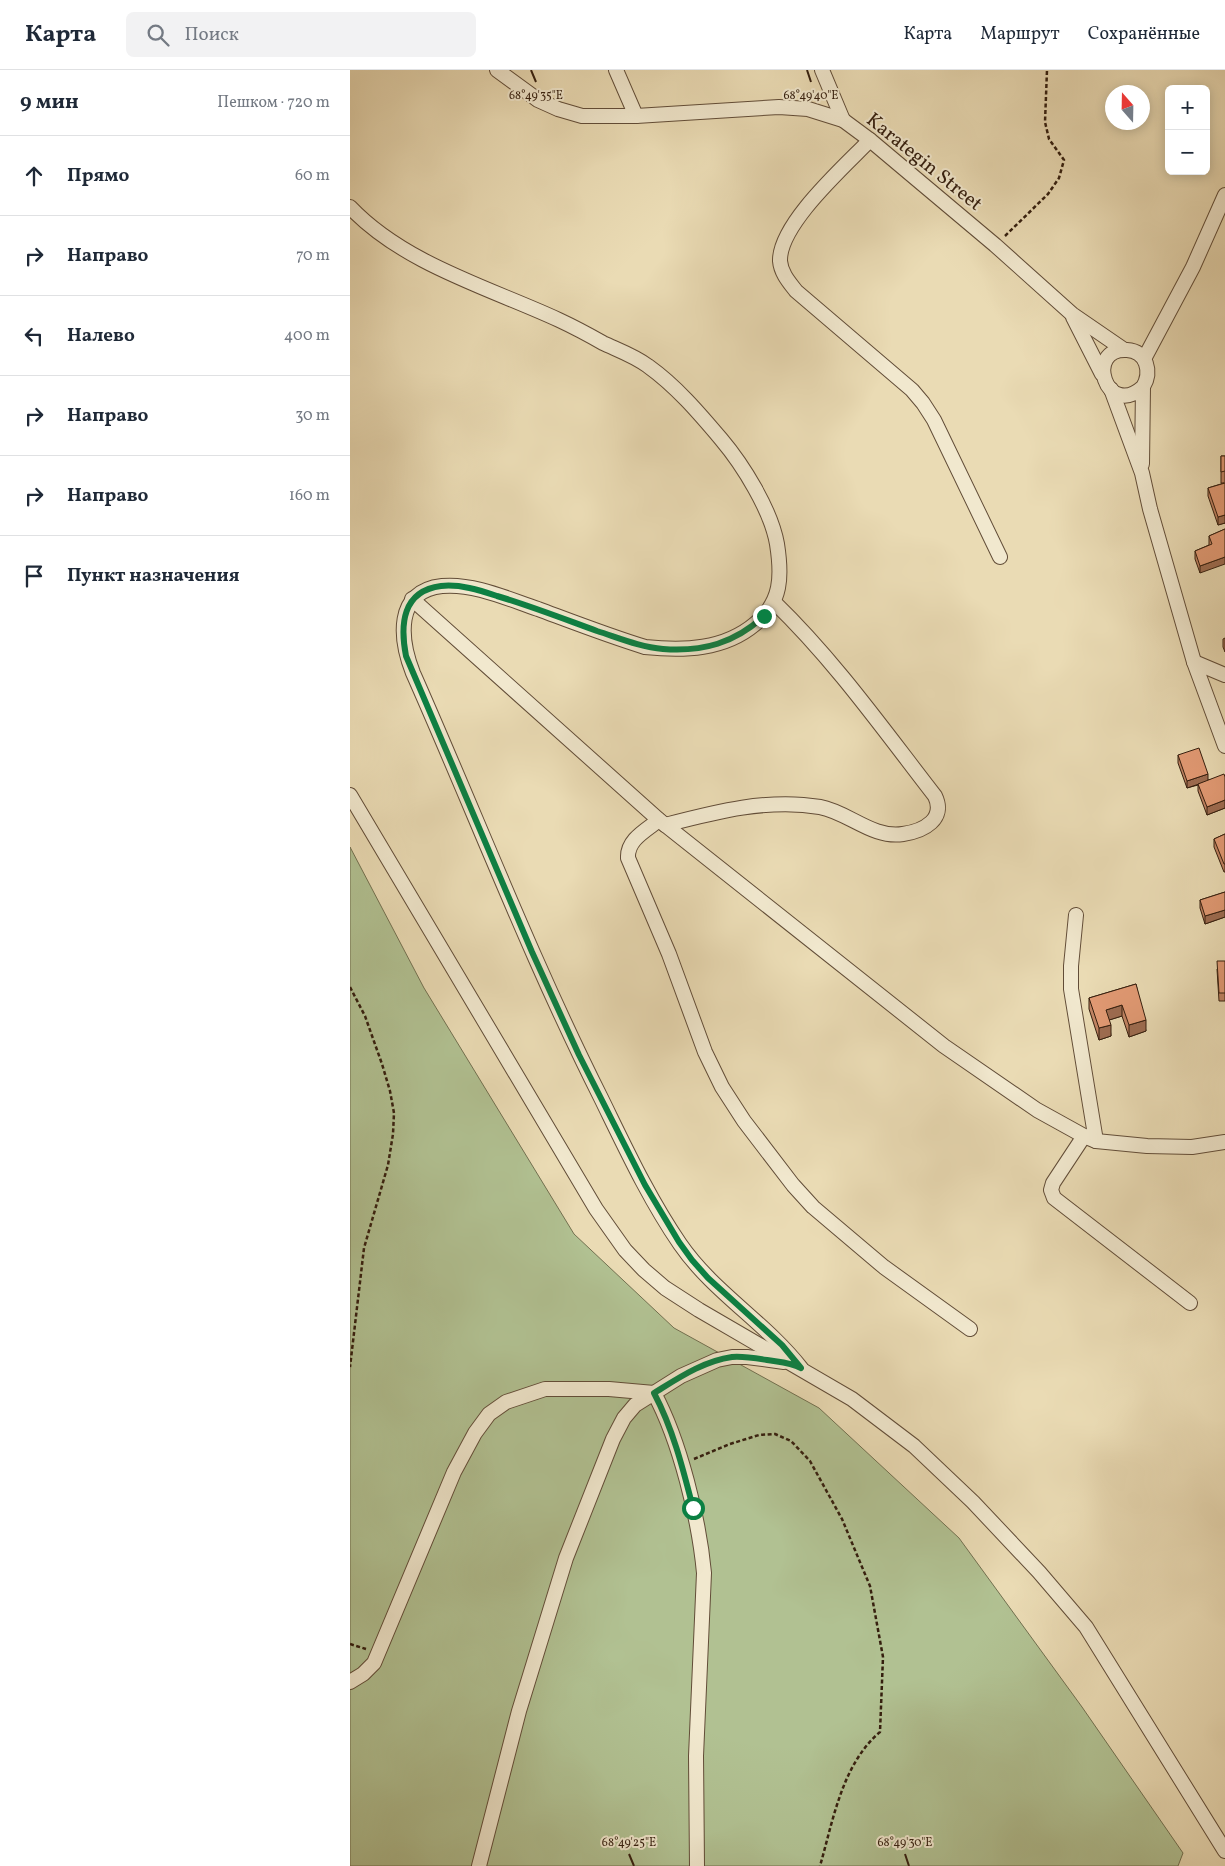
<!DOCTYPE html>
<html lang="ru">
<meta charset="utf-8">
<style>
:root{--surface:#fff;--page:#f2f2f3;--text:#1f2937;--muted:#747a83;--line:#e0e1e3}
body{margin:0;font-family:Vollkorn,serif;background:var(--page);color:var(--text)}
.controls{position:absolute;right:15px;top:15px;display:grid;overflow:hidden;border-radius:8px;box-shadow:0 2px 12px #0003}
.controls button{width:45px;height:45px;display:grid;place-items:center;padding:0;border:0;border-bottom:1px solid var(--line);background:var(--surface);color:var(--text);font:25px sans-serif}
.compass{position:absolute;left:755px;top:15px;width:45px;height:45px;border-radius:50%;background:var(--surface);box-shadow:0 2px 12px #0003;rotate:340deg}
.stop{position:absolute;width:15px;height:15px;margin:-11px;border:4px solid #0b8043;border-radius:50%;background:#fff}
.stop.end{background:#0b8043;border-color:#fff;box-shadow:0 1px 5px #0008}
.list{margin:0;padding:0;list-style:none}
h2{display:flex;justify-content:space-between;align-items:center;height:65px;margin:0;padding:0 20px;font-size:21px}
h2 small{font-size:16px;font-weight:400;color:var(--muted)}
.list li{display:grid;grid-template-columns:32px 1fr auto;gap:15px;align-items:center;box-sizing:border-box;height:80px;padding:0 20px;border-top:1px solid var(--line)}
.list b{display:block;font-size:19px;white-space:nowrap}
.list em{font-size:16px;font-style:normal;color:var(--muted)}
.icon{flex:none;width:28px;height:28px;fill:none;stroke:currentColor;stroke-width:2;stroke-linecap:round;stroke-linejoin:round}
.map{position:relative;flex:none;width:875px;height:1796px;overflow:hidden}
header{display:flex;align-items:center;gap:30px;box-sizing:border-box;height:70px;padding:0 25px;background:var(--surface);border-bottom:1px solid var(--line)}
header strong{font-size:24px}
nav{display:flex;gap:28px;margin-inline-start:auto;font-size:18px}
.search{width:350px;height:45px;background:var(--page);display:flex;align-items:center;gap:12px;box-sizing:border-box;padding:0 18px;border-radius:8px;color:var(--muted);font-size:19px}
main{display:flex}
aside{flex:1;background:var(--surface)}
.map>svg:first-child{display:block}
</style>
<header>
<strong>Карта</strong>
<div class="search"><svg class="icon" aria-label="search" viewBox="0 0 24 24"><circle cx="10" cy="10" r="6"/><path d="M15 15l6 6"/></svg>Поиск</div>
<nav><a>Карта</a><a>Маршрут</a><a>Сохранённые</a></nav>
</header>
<main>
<aside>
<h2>9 мин<small>Пешком · 720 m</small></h2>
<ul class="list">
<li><svg class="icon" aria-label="ahead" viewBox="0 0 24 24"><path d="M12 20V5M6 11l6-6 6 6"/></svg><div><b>Прямо</b></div><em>60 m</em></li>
<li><svg class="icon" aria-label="right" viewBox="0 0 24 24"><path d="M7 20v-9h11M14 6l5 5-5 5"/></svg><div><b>Направо</b></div><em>70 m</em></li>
<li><svg class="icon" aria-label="left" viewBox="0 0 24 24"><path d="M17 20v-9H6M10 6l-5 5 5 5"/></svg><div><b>Налево</b></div><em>400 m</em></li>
<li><svg class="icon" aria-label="right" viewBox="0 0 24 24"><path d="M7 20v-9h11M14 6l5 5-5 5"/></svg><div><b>Направо</b></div><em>30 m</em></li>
<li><svg class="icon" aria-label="right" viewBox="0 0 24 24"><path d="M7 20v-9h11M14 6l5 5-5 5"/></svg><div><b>Направо</b></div><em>160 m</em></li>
<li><svg class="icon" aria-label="arrive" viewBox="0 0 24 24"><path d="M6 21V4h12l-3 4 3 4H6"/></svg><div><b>Пункт назначения</b></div></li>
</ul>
</aside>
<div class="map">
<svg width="875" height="1796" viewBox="0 0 875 1796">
<rect width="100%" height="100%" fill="#eadbb4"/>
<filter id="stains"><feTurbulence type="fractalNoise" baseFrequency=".004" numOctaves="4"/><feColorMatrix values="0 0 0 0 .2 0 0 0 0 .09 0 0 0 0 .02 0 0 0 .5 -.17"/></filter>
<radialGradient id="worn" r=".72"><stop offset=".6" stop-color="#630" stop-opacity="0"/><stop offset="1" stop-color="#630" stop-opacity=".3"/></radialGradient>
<path fill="#b1c192" stroke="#727050" d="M0,777L74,918L224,1164L324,1258L469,1338L609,1468L732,1637L833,1783L828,1796H0Z"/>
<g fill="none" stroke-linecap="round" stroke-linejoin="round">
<defs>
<g id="minor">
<path d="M147,0L188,30L208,39L232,46H286L429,37L458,39L493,50L520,70L645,175L722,244L773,279"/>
<path d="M266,0L286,46"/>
<path d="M472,0L493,50"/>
<path d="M520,70C495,96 429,154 430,191C431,203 439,212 446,221L562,320L573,333L584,350L650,487"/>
<path d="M0,137C54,194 140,218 209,250C224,257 239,265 253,273C268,280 285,286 298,296C326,316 349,343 371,369C393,395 421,440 427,474C432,506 432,532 405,554C374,580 334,581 295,577C259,566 223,552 188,539C158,529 124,513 92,516C44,521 50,570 63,603C126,745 181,889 251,1028C275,1077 299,1129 330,1174C363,1222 415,1252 451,1298"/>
<path d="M723,247L752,304"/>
<path d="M794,289L843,197L875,125"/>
<path d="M761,319L792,403L800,439L844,592L875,676"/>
<path d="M792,394L793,317C802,302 797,281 777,280C734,277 756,350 793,317"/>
<path d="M62,529L309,750L594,976L687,1040L734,1066L746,1071L797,1076L842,1077L875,1072"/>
<path d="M844,592L875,605"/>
<path d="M0,725L246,1139L275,1180L294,1200L315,1218L349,1240L502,1329L564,1376L623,1432L689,1502L736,1557L875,1781"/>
<path d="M309,750C295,761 277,770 278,788L319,884L355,982L372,1017L394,1051L443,1115L463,1137L534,1197L620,1259"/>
<path d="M315,755C365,742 418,728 470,737C498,742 523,769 553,764C574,761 596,749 585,726C533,659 485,591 424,532"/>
<path d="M726,845L721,896V919L746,1071"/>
<path d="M734,1066L703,1113L701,1120L704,1128L840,1233"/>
<path d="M0,1612L13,1604L24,1593L104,1402L125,1363L139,1344L156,1332L195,1319H259L304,1323C330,1371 349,1449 354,1503L346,1686L347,1796"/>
<path d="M129,1796L169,1641L216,1488L263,1369L274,1348L285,1335L331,1306L367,1290L382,1287H397L434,1292"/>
</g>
</defs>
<use href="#minor" stroke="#624d38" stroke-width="16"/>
<g stroke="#341e0e" stroke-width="2.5" stroke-dasharray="4 2.5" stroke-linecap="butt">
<path d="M655,166L698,124L709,108L714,90L699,69L695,52L697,0"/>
<path d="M0,917L15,946L32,994L40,1021L44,1043L43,1064L38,1095L14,1178L0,1297"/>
<path d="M344,1389L380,1374L409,1365L425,1364L441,1371L460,1391L492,1449L520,1516L533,1587L530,1662C492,1694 483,1751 470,1796"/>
<path d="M0,1574L16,1579"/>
</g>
<use href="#minor" stroke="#f1e8ce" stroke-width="14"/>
</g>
<g fill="#c28464" stroke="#341e0e">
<path d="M871,386H875V454V453L868,455L858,426V418L874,413H871Z"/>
<path d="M875,459L850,503L845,489V481L859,475V466Z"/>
<path d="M875,568V582L873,577V569Z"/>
<path d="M828,685L858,710L875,707V738L857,745L848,721V715L837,718L828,693Z"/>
<path d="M875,764V802H874L864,777V769Z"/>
<path d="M875,822V847L855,854L850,838V830Z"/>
<path d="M875,891V931H869L867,899Z"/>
<path d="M786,914L796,961L779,967L772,946L759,950L761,966L749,970L739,939V928Z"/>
</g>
<g fill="#9e6c51" stroke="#341e0e">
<path d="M875,445V453L868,455V447Z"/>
<path d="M875,487V494L850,503V496Z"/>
<path d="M858,704V711L837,718V711Z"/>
<path d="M875,730V738L857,745V737Z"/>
<path d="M875,840V847L855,854V846Z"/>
<path d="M772,935V946L756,951V940Z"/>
<path d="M796,950V961L779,967V955Z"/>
<path d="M761,955V966L749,970V958Z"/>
</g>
<g fill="#e29a74" stroke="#341e0e">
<path d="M871,386H875V401L871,402Z"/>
<path d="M875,413V446V445L868,447L858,418Z"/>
<path d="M875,459V487L850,496L845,481L862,474L859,466Z"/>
<path d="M849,678L858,704L837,711L828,685Z"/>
<path d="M874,704L875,707V730L857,737L848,714Z"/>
<path d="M875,764V794H874L864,769Z"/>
<path d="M875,822V840L855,846L850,830Z"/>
<path d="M867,891H875V923H869Z"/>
<path d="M786,914L796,950L779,955L772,935L756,940L761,955L749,958L739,928Z"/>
</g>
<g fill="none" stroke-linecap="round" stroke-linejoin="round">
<path stroke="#0b8043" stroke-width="6" d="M343,1438C333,1399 323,1359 304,1323C327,1309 353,1291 382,1287C393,1286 405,1288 417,1290C429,1292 440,1292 451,1298L432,1275L358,1208L342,1190L329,1172L295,1115L229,985L182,882L56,586C50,555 52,521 91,516C110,514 129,520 147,526C181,536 214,549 247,561C269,568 290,577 313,579C353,582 385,573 414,546"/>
</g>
<path fill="none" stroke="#341e0e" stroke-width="2" d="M181,0L186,12M457,0L461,12M279,1784L284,1796M555,1784L559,1796"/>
<g text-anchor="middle" stroke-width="4" stroke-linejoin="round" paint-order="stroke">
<g font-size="20" fill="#341e0e" stroke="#f1e8ce">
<text transform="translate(575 91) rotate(39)" y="7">Karategin Street</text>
</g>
</g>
<g font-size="12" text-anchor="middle" fill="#341e0e" stroke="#f1e8ce" stroke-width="4" stroke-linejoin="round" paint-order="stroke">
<text x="186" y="29">68°49'35"E</text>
<text x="461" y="29">68°49'40"E</text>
<text x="279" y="1776">68°49'25"E</text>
<text x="555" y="1776">68°49'30"E</text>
</g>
<rect width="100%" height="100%" filter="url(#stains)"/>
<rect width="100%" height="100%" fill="url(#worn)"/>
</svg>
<div class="controls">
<button>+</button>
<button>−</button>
</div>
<svg class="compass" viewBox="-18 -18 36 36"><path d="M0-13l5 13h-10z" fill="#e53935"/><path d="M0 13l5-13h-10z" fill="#747a83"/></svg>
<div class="stop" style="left:343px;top:1438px"></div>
<div class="stop end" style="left:414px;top:546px"></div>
</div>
</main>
